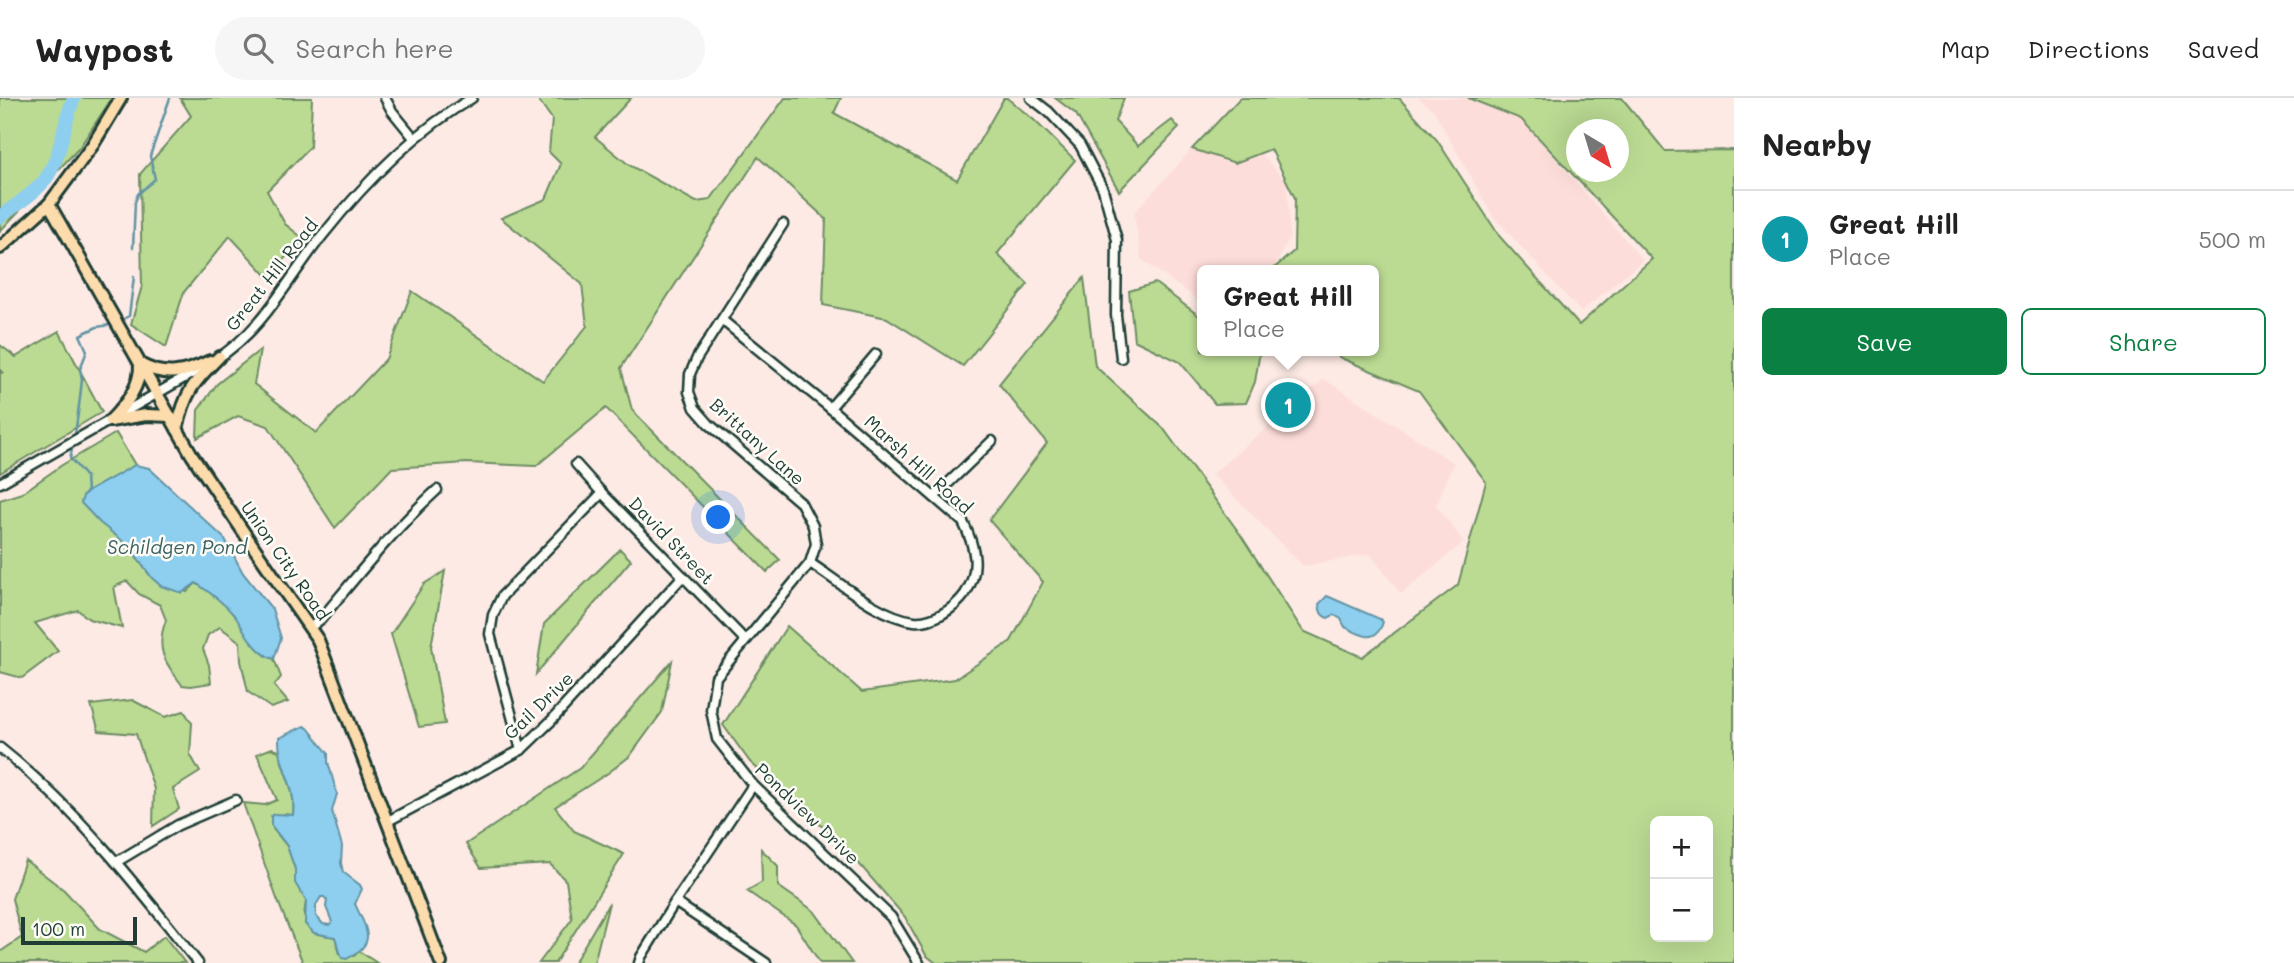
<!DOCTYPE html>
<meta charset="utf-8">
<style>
:root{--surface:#fff;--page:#f6f6f6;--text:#222;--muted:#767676;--line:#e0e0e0;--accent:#0b8043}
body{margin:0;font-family:Mali,sans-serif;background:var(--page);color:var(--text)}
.controls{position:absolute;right:21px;bottom:21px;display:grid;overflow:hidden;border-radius:10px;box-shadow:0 7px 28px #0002}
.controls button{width:63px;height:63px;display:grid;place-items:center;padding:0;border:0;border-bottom:2px solid var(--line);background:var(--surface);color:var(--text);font:35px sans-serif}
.compass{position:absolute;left:1566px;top:21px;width:63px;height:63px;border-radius:50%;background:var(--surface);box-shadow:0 7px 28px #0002;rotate:142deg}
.scale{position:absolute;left:21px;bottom:18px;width:116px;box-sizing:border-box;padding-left:7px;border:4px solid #1f3d34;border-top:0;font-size:19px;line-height:24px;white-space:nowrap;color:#1f3d34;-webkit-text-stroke:5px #fdfcf7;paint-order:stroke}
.you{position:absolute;left:719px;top:420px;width:24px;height:24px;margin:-18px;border:5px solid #fff;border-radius:50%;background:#1a73e8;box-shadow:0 0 0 10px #1a73e833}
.badge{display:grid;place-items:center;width:46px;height:46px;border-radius:50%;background:var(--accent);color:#fff;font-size:23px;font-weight:700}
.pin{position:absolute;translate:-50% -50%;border:4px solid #fff;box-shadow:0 2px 7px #0006}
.popup{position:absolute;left:1197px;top:167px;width:182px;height:91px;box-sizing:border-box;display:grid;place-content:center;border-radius:10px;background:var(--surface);filter:drop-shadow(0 2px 5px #0005);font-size:23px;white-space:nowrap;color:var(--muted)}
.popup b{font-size:26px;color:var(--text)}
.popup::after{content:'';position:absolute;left:50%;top:100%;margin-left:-14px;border:14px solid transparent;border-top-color:var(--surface)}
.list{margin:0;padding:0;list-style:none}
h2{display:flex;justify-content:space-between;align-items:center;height:91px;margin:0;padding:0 28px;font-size:30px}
h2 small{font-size:23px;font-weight:400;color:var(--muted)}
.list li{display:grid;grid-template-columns:46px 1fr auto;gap:21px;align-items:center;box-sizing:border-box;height:98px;padding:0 28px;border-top:2px solid var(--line)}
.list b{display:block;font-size:26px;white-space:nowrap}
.list p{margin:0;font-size:23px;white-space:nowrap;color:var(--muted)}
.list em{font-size:23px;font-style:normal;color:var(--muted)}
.actions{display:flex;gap:14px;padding:21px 28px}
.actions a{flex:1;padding:16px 0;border:2px solid var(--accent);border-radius:10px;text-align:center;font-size:24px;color:var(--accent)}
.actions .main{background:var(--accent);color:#fff}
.icon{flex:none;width:38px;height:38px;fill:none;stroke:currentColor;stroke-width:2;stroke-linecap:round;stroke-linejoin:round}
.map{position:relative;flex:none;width:1734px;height:865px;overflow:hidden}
header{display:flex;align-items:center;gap:42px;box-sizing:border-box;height:98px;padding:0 35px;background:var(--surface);border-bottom:2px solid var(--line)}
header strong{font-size:33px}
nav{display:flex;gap:38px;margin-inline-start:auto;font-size:24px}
.search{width:490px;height:63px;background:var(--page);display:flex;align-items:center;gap:18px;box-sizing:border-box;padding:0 24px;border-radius:38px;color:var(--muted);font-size:26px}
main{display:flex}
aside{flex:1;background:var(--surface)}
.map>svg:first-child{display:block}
</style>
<header>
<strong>Waypost</strong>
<div class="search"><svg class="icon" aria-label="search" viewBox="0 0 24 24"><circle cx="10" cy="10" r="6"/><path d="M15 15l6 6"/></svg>Search here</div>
<nav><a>Map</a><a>Directions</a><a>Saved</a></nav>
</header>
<main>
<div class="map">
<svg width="1734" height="865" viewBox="0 0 1734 865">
<rect width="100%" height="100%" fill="#fdeae5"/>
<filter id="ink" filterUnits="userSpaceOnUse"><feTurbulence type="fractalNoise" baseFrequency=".0143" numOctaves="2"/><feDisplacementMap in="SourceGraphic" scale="14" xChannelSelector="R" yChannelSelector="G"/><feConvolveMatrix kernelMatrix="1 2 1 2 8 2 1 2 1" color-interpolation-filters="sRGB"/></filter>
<g filter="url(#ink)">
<g fill="#fdddd9">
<path d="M1419,0H1468L1521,21L1643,162L1581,214L1492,117L1434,13Z"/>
<path d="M1192,51L1230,66L1262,57L1287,84L1290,138L1273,172H1202V205L1141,161L1134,115Z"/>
<path d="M1324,281L1454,365L1436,407L1464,444L1401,496L1370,456L1303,468L1212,376Z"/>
</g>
<g fill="#bbdb93" stroke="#6d8c64" stroke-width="2" fill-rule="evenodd">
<path d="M0,0H112L79,50L0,133Z"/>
<path d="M180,0H312L310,49L267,93L285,126L304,141L267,178L230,138L184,194L166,249L131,226L142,188L140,76L191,18Z"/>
<path d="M537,0H631L595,39L629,67L696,104L710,102L785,0H841L834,15L957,82L1004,0H1007L1034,22L1075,62L997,156L1028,186L963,268L887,220L823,207L826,121L758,59L621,270L632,312L780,462L767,474L606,310L536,368L467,365L392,370L335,430L268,328L238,318L197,340L198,312L217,286L260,252L254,286L316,335L386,261L412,193L543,283L587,228L582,186L501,120L546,101L561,66L549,54L552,21Z"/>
<path d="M1055,0H1124L1115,23L1138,48L1172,22L1179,30L1119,93L1076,16Z"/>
<path d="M1240,0H1399L1437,42L1500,139L1579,227L1652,161L1521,21L1468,0H1622L1665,53L1734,52V865H936L926,857L905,819L843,747L750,664L723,627L787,528L862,594L955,581L1011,543L1043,484L989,422L1047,345L999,286L1084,180L1095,268L1163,330L1240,436L1303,533L1362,559L1458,487L1486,384L1419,293L1341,260L1331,253H1374V172H1272L1294,153L1295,100L1271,51L1235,65L1192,51ZM1576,32H1618V74H1576ZM1655,723H1708V839H1655Z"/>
<path d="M1155,185L1202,220V253H1260L1255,284L1246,305L1215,306L1180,264L1134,242L1129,193Z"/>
<path d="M59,233L102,314L0,375V274L3,275L0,272V247L16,259Z"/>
<path d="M116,335L135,367L87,394L152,480L187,494L196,485C212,495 227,506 238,521C248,535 256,556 274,561L281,579L274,588L288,604L271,610L248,594L241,563L240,544L220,529L208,537L203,551L209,567L211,585L191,588L182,587C164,563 155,551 166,522L160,507L139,496L127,483L114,489L122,530L89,521L78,512L35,525L58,553L22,580L0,574V402L22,395L62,367Z"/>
<path d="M620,451L631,462L536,576L544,526Z"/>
<path d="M445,473L431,549L445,626L419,629L391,536L424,486Z"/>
<path d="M672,563L662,614L630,658L608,675L555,709L574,733L624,756L555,865H539L572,821L566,783L550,766L481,770L466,746L580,670Z"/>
<path d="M132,602L165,619L184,613L192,625L190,656L200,674L173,691L179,711L153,728L154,691L136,636L99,633L91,607Z"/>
<path d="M272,650L279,653C284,677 296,691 293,717L284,716L273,731L287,748L306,803L304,817L314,835L335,839L340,856L354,858L359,853L377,865H303L277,801L243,705L265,707L277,702L257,656Z"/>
<path d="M761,751L778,768V788L814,813L852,865H820L796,827L747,793L762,784Z"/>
<path d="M25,762L64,792L100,831L144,854L164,838L185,865H0V854L22,839L12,801Z"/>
<path d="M609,805L594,865H574Z"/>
</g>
<g fill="#8eceef" stroke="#6294a4" stroke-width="2" fill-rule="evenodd">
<path d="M135,367L149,370L225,441L243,475L272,511L281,540L274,561C262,558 249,542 243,531C240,526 238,522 234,517C223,504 211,495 196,485L182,495L161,488L152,480L129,448L100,425L81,405L83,398L87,394Z"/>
<path d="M1327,498L1380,521L1383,524C1376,547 1360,537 1345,529L1341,521L1334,517L1328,520C1321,518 1320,513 1319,506Z"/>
<path d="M304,628L308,630L328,655V664L337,696L332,713L342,748L341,765L343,774L360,787L362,791L355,806C367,832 378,846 346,861L342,860L335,839L314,835L305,826L306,803L295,785V771L287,748L271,727V718L275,716L293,717C297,686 278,670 279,640ZM321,799H324L327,802L326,809L332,824L330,827L323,826L316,818V807Z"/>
</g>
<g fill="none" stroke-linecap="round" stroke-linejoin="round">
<g stroke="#6294a4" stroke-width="2.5">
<path d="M133,150L135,104L138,96L155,81L150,58L170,0"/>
<path d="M125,220L129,218L134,179"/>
<path d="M75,337L80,300L82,281L80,271L87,253L80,237L97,229L110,227"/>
<path d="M72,352L70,360L86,379L87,394"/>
</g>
<path stroke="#8eceef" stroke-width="14" d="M0,119C15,107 36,95 47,79C62,56 63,25 74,0"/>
<defs>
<g id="minor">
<path d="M385,0L392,13L414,40"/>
<path d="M1031,0L1049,14L1080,47L1103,91L1117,142L1116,217L1121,260"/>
<path d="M783,126L697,260L690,276L689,294L695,310L709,326L801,405L813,428L816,446L810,465L716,579L711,612L717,641L753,687L891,819L919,865"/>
<path d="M722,222L830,310L963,424C975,448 981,472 965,496C955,510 933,525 914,523C880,519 839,484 810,465"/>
<path d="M215,262C264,232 288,180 323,137C365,84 414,34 472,0"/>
<path d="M830,310L876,256"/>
<path d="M576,366L602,395L745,542"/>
<path d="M0,385L198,272"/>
<path d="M934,399L992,343"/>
<path d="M311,529L321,521C358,477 394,431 437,392"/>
<path d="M0,650C77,711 137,788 198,865"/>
<path d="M521,652L490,536L493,517L502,498L602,395"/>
<path d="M388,723L521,652L551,623L683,478"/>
<path d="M118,763L178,727L236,702"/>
<path d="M675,804L766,865"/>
<path d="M639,865L641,859L675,804L753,687"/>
</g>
<g id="major">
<path d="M49,106L192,357L255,451L318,542L441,865"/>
<path d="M0,150L49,106L92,48L121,0"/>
<path d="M140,266C165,280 185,275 210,263"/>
<path d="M110,323C125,307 141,289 140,266"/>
<path d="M110,323L146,317L170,318"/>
<path d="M177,331C185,294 193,285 219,259"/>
</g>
</defs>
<use href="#minor" stroke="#1f3d34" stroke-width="13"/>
<use href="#major" stroke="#1f3d34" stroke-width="16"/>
<use href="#minor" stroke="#fdfcf7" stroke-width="8"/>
<use href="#major" stroke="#fcdcac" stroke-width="10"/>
</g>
</g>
<g text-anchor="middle" stroke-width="5" stroke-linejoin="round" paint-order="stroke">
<g font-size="18" fill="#1f3d34" stroke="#fdfcf7">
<text transform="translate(272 177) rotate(-52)" y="6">Great Hill Road</text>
<text transform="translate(757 344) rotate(42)" y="6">Brittany Lane</text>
<text transform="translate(918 367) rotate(42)" y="6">Marsh Hill Road</text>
<text transform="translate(671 443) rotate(46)" y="6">David Street</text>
<text transform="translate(285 463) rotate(55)" y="6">Union City Road</text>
<text transform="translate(539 608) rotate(-44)" y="6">Gail Drive</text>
<text transform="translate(807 716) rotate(44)" y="6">Pondview Drive</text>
</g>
<g font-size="19" font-style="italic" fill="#3b6163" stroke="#fdfcf7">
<text x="177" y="456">Schildgen Pond</text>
</g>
</g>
</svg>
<div class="controls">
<button>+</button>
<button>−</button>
</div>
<svg class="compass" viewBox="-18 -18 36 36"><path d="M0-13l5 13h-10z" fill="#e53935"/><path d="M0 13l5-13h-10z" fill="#767676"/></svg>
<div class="scale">100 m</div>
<div class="you"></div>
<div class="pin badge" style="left:1288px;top:307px;background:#0f9aa8">1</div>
<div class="popup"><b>Great Hill</b>Place</div>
</div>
<aside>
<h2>Nearby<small></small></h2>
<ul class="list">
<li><span class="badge" style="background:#0f9aa8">1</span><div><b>Great Hill</b><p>Place</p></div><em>500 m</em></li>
</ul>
<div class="actions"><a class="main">Save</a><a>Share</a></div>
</aside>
</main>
